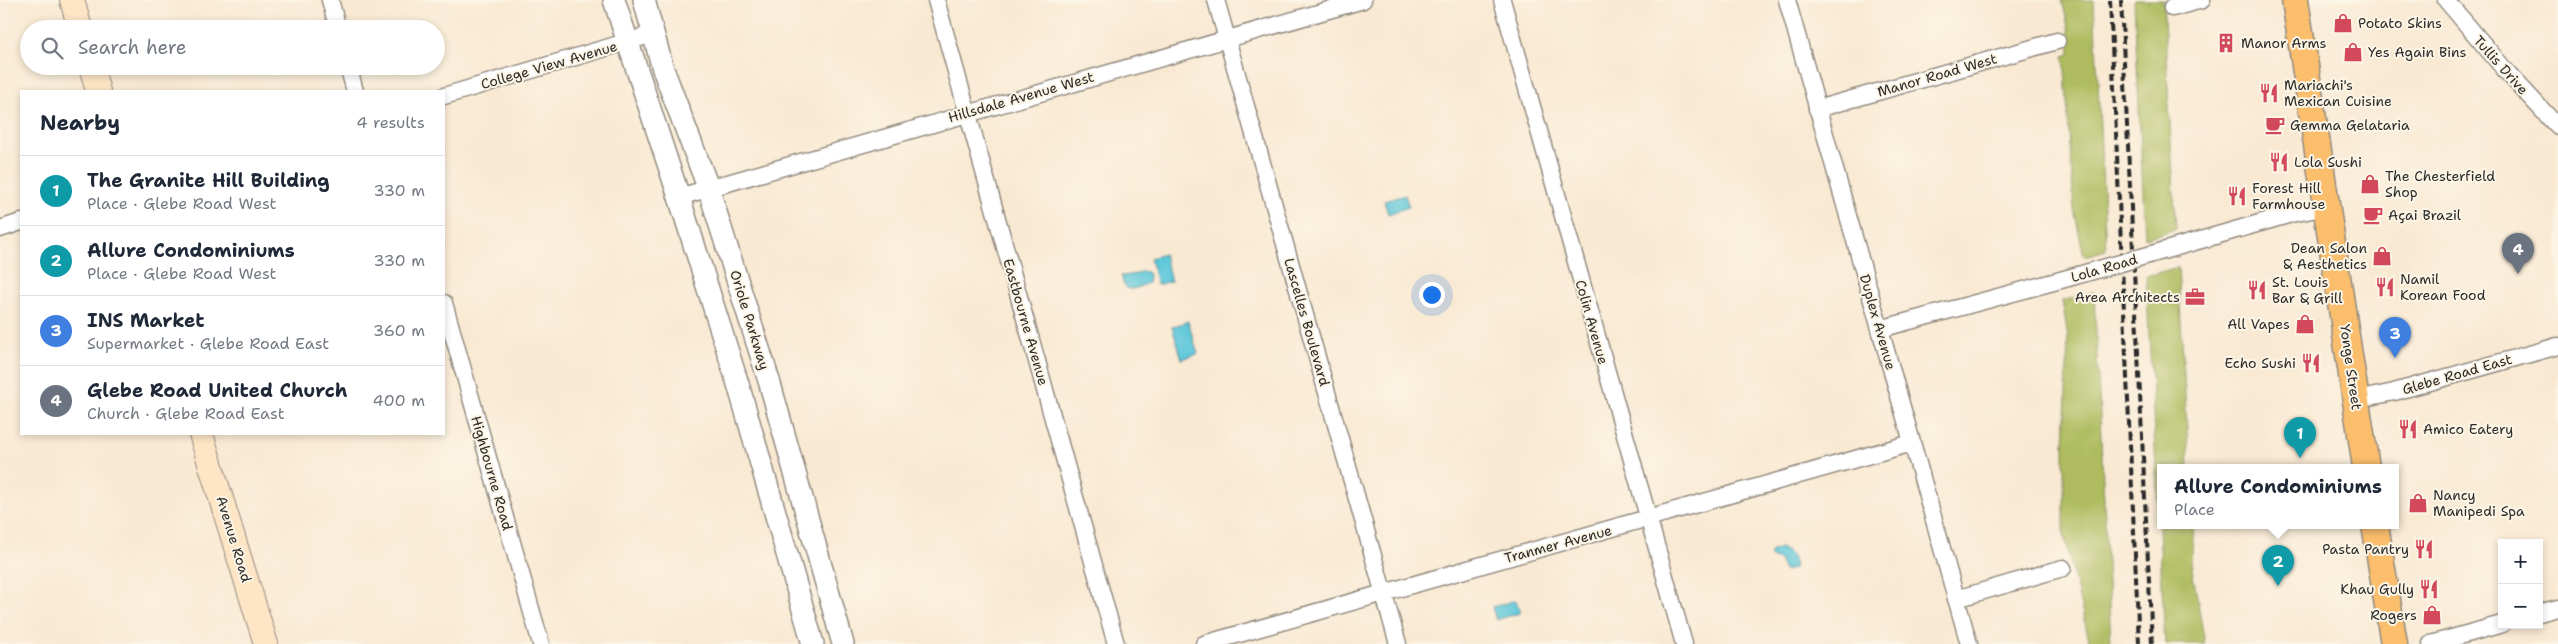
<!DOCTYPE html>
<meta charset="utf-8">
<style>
:root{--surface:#fff;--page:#f6f6f7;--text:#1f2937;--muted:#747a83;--line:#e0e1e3;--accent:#b45309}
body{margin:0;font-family:"Shantell Sans",sans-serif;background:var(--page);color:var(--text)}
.controls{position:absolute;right:15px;bottom:15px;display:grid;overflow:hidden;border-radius:0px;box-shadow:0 2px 8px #0003}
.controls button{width:45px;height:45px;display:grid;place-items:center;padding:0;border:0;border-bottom:1px solid var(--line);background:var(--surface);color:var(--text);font:25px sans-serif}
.you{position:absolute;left:1431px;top:294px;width:18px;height:18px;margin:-12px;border:4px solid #fff;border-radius:50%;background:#1a73e8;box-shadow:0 0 0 8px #1a73e833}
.badge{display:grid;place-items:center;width:32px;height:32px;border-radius:50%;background:var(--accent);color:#fff;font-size:16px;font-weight:700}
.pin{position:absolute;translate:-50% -41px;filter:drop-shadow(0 1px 2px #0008)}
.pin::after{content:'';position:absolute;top:26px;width:18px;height:15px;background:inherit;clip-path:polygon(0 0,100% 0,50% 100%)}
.popup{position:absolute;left:2157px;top:464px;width:242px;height:65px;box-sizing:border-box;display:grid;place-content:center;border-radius:0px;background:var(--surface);filter:drop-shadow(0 1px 4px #0005);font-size:16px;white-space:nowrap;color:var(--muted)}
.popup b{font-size:19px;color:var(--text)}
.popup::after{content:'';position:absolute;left:50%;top:100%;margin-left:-10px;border:10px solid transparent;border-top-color:var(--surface)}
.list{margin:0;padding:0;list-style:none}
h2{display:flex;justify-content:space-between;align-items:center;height:65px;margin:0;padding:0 20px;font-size:21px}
h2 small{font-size:16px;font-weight:400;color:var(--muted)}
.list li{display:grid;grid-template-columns:32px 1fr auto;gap:15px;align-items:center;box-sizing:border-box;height:70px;padding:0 20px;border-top:1px solid var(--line)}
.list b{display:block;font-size:19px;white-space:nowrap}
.list p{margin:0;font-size:16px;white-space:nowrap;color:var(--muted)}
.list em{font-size:16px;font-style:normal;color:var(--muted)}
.icon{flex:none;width:28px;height:28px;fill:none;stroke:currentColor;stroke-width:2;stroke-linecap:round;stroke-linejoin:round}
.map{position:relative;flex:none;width:2558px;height:644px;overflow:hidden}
.search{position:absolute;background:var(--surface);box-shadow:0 2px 8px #0003;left:20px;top:20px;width:425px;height:55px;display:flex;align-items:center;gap:12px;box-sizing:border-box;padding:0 18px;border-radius:28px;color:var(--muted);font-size:19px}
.panel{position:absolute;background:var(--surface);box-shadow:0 2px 8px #0003;left:20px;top:90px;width:425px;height:345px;border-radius:0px}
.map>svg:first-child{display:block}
</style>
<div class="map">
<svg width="2558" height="644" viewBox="0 0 2558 644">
<rect width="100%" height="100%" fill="#fcf5e5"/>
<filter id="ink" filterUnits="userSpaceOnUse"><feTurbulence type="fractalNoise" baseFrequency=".02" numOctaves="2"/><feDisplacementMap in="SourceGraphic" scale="10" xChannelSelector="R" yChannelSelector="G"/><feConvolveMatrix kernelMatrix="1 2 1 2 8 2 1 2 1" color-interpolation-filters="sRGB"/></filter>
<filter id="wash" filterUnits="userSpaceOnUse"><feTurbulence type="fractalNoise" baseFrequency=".0096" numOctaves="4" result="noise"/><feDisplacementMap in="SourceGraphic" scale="20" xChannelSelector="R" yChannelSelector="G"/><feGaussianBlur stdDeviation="1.12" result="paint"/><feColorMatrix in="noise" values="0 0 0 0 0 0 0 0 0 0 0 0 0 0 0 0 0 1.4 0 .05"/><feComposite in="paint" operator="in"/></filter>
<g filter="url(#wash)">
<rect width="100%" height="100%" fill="#f9e9d3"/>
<g fill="#aebc5e" stroke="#6c7444">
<path d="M2062,0H2094L2106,250L2084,256L2074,210L2064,56L2070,54L2069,31Z"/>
<path d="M2134,0H2163L2176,229L2145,238Z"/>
<path d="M2178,267L2189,467H2160V525H2194L2191,562L2205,644H2165L2146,276Z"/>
<path d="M2094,292L2111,644H2090L2064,536V444L2068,337L2062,301Z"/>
</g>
<g fill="#5fc8da" stroke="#457a82">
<path d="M1405,195L1409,207L1388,214L1384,201Z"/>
<path d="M1164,254L1171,281L1157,285L1150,258Z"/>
<path d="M1141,271L1147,272L1149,275L1148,283C1143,285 1128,294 1124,285C1122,282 1123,279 1121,276L1137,274Z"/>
<path d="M1188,321L1198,354L1182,359L1172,327Z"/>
<path d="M1780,548C1788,552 1797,558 1794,569L1784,571L1779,560L1770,557V552Z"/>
<path d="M1516,600L1520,613L1496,620L1492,607Z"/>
</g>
</g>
<g filter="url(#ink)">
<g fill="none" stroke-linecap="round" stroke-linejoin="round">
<defs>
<g id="minor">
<path d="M330,0L338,29"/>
<path d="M936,0L1116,644"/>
<path d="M1216,0L1398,644"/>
<path d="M1502,0L1684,644"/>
<path d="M1787,0L1969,644"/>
<path d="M2446,0L2505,70L2558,127"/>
<path d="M2172,8L2202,0"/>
<path d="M348,66L355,91"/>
<path d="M444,96L653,34"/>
<path d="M1817,109L2057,41"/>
<path d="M679,197L1363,0"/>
<path d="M0,229L21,222"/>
<path d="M2173,248L2291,214L2328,207"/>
<path d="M444,303L541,644"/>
<path d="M1880,329L2068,278"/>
<path d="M2356,400L2394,392L2558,346"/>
<path d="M1956,599L2063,568"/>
<path d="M2539,613L2558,608"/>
<path d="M1204,644L1912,443"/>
<path d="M2431,644L2502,624"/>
</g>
<g id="tertiary">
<path d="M614,0L679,197L738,384L813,644"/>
<path d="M644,0L663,69L708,187L770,384L843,644"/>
</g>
<g id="secondary">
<path d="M72,0L80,29"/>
<path d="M91,66L98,91"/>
<path d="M201,434L266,644"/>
</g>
<g id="primary">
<path d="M2295,0L2366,467"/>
<path d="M2375,525L2394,644"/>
</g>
</defs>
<use href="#minor" stroke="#928a7f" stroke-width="19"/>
<use href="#tertiary" stroke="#928a7f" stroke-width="24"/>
<use href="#secondary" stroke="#928a7f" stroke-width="26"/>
<use href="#primary" stroke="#928a7f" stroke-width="29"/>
<use href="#minor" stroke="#fff" stroke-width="16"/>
<use href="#tertiary" stroke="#fff" stroke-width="21"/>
<use href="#secondary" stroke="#fde5c5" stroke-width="24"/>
<use href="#primary" stroke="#fabe6d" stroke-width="26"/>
<g stroke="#2b2b2b" stroke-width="4" stroke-dasharray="8 4" stroke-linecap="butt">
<path d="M2110,0L2139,644"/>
<path d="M2121,0L2152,644"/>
</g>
<defs>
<path id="minor-bridge" d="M2068,278L2173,248"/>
</defs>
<use href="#minor-bridge" stroke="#928a7f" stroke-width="19" stroke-linecap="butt"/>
<use href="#minor-bridge" stroke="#fff" stroke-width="16"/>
</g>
</g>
<defs>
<symbol id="shop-bare" viewBox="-9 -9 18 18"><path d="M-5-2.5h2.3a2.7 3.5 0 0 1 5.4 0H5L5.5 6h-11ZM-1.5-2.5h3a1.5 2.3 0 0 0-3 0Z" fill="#d1495b" stroke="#fcf5e5" stroke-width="2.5" paint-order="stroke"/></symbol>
<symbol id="building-bare" viewBox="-9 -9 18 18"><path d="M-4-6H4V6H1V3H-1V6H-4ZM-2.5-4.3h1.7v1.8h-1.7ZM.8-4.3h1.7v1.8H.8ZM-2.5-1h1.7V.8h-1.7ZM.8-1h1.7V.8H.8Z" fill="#d1495b" stroke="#fcf5e5" stroke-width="2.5" paint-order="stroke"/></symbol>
<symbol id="restaurant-bare" viewBox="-9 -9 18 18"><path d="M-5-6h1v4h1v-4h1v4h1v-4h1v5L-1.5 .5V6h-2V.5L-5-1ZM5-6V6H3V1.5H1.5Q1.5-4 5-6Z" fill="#d1495b" stroke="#fcf5e5" stroke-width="2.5" paint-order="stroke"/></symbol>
<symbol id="cafe-bare" viewBox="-9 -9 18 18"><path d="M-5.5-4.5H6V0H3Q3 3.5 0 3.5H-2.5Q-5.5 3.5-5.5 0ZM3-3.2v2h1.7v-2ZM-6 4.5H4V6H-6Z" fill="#d1495b" stroke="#fcf5e5" stroke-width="2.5" paint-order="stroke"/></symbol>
<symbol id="office-bare" viewBox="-9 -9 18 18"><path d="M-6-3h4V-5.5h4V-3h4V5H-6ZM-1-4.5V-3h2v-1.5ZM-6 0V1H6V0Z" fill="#d1495b" stroke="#fcf5e5" stroke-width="2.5" paint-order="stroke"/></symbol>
</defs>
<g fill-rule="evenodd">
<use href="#shop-bare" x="2329" y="9" width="28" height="28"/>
<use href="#building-bare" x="2212" y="29" width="28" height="28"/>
<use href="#shop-bare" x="2339" y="38" width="28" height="28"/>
<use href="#restaurant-bare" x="2255" y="79" width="28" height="28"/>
<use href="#cafe-bare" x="2261" y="111" width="28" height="28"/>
<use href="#restaurant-bare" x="2265" y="148" width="28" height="28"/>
<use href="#shop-bare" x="2356" y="170" width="28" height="28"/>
<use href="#restaurant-bare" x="2223" y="182" width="28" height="28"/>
<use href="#cafe-bare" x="2359" y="201" width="28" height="28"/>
<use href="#shop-bare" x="2368" y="242" width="28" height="28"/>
<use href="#restaurant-bare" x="2371" y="273" width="28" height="28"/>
<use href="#restaurant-bare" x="2243" y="276" width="28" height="28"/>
<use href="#office-bare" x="2181" y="283" width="28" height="28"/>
<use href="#shop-bare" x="2291" y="310" width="28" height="28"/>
<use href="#restaurant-bare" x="2297" y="349" width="28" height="28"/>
<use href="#restaurant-bare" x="2394" y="415" width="28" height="28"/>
<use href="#shop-bare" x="2404" y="489" width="28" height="28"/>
<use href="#restaurant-bare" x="2410" y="535" width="28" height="28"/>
<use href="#restaurant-bare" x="2415" y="575" width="28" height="28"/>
<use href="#shop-bare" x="2418" y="601" width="28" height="28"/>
</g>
<g text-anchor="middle" stroke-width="4" stroke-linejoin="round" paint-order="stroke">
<g font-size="14" fill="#2b2b2b" stroke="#fcf5e5" text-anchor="start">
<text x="2358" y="28">Potato Skins</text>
<text x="2241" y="48">Manor Arms</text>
<text x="2368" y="57">Yes Again Bins</text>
<text x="2284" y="90">Mariachi's<tspan x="2284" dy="16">Mexican Cuisine</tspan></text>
<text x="2290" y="130">Gemma Gelataria</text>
<text x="2294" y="167">Lola Sushi</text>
<text x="2385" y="181">The Chesterfield<tspan x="2385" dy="16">Shop</tspan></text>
<text x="2252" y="193">Forest Hill<tspan x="2252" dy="16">Farmhouse</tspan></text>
<text x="2388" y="220">Açai Brazil</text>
<text x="2367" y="253" text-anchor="end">Dean Salon<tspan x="2367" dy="16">&amp; Aesthetics</tspan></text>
<text x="2400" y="284">Namil<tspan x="2400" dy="16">Korean Food</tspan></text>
<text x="2272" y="287">St. Louis<tspan x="2272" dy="16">Bar &amp; Grill</tspan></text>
<text x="2180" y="302" text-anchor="end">Area Architects</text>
<text x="2290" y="329" text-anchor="end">All Vapes</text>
<text x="2296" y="368" text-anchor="end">Echo Sushi</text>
<text x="2423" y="434">Amico Eatery</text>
<text x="2433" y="500">Nancy<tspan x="2433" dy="16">Manipedi Spa</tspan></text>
<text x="2409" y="554" text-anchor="end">Pasta Pantry</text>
<text x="2414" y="594" text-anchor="end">Khau Gully</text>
<text x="2417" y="620" text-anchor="end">Rogers</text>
</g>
<g font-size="14" fill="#2b2b2b" stroke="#fcf5e5">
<text transform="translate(549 65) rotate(-16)" y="5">College View Avenue</text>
<text transform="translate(2501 65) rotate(48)" y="5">Tullis Drive</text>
<text transform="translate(1937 75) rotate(-16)" y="5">Manor Road West</text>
<text transform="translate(1021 97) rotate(-16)" y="5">Hillsdale Avenue West</text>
<text transform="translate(2104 268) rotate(-16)" y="5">Lola Road</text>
<text transform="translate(750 320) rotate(73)" y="5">Oriole Parkway</text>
<text transform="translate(1026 322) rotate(74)" y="5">Eastbourne Avenue</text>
<text transform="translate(1307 322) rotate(74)" y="5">Lascelles Boulevard</text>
<text transform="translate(1592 322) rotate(74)" y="5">Colin Avenue</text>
<text transform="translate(1878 322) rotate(74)" y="5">Duplex Avenue</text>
<text transform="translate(2351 367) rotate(82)" y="5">Yonge Street</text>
<text transform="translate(2457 374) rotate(-16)" y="5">Glebe Road East</text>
<text transform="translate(492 473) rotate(74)" y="5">Highbourne Road</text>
<text transform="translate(234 539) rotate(73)" y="5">Avenue Road</text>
<text transform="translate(1558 544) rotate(-15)" y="5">Tranmer Avenue</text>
</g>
</g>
</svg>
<div class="controls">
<button>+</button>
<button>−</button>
</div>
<div class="you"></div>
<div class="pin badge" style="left:2300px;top:458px;background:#0f9aa8">1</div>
<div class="pin badge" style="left:2278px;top:586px;background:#0f9aa8">2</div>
<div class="popup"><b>Allure Condominiums</b>Place</div>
<div class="pin badge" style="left:2395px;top:358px;background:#3f7fe0">3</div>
<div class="pin badge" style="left:2518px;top:274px;background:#6b7280">4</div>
<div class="search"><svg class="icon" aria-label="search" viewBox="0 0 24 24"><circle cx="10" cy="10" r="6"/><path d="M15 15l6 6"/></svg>Search here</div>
<section class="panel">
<h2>Nearby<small>4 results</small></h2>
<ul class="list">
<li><span class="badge" style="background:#0f9aa8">1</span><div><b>The Granite Hill Building</b><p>Place · Glebe Road West</p></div><em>330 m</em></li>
<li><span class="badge" style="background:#0f9aa8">2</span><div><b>Allure Condominiums</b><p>Place · Glebe Road West</p></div><em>330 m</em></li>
<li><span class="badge" style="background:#3f7fe0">3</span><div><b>INS Market</b><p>Supermarket · Glebe Road East</p></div><em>360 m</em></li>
<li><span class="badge" style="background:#6b7280">4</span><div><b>Glebe Road United Church</b><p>Church · Glebe Road East</p></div><em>400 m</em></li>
</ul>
</section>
</div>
